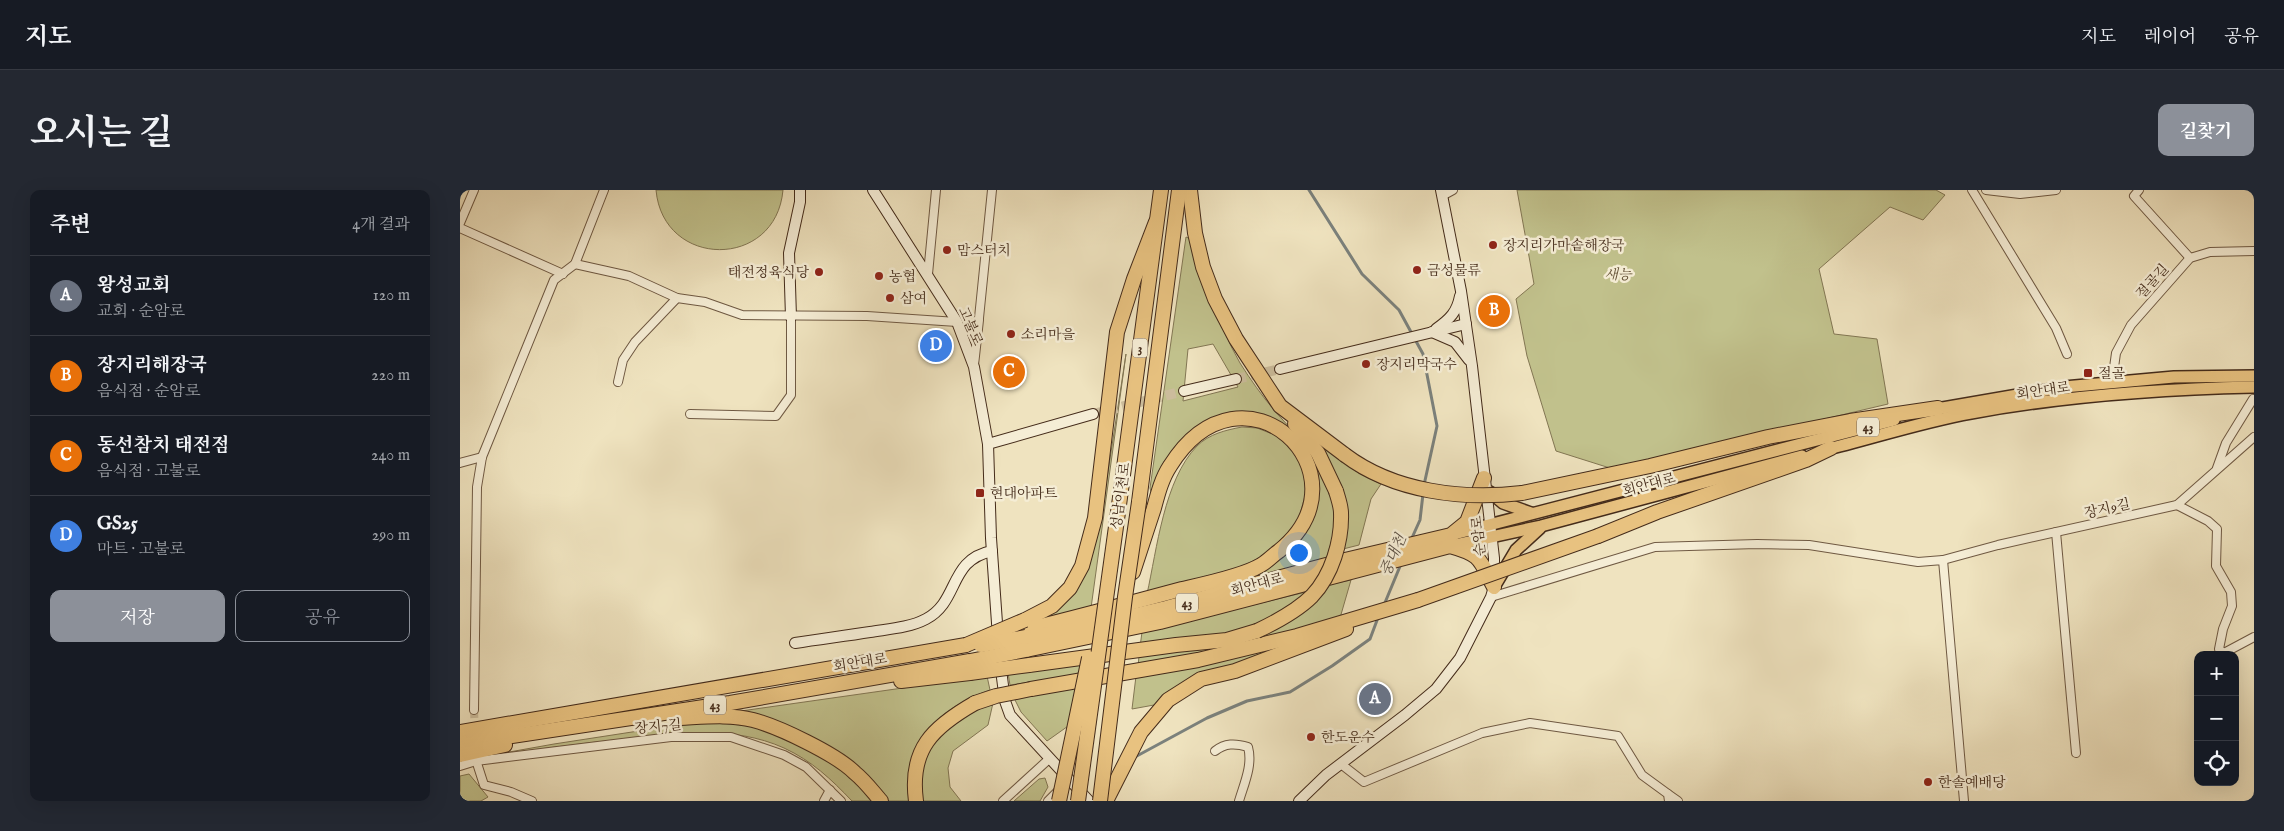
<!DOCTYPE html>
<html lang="ko">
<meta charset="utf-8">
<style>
:root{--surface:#171b24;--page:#242831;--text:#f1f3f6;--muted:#9ea1a6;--line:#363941;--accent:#8c9099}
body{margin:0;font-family:"IM FELL English","Noto Serif KR",serif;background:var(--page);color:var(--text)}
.controls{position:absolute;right:15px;bottom:15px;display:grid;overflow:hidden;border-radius:10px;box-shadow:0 5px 20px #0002}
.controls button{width:45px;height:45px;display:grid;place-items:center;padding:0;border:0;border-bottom:1px solid var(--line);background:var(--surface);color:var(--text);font:25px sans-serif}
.you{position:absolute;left:838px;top:362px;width:18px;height:18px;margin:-12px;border:4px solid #fff;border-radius:50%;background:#1a73e8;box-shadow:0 0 0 8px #1a73e833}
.badge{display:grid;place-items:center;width:32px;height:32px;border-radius:50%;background:var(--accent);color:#fff;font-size:16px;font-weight:700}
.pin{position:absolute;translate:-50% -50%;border:2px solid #fff;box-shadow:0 1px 5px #0006}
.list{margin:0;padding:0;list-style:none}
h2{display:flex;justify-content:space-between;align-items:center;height:65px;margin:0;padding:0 20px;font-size:21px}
h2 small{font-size:16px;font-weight:400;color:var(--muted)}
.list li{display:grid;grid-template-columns:32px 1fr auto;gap:15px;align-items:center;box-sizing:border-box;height:80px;padding:0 20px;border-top:1px solid var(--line)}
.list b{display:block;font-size:19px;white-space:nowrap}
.list p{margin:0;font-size:16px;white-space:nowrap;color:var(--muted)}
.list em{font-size:16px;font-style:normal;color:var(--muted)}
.actions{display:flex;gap:10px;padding:15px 20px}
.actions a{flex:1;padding:11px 0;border:1px solid var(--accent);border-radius:10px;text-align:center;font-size:18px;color:var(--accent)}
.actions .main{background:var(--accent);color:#fff}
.icon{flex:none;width:28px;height:28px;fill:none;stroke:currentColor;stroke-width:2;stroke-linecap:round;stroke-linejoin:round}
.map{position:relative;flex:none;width:1794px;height:611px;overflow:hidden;border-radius:10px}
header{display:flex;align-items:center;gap:30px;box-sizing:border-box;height:70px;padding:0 25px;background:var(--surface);border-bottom:1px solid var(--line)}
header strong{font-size:24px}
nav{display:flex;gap:28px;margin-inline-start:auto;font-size:18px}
.intro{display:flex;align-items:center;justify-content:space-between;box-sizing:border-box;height:120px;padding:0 30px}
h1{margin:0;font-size:35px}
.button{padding:12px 22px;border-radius:10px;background:var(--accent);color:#fff;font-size:18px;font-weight:700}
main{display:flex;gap:30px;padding:0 30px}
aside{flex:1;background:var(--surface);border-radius:10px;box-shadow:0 5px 20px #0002}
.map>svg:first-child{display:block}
</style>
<header>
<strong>지도</strong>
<nav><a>지도</a><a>레이어</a><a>공유</a></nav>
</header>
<div class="intro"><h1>오시는 길</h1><a class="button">길찾기</a></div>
<main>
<aside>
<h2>주변<small>4개 결과</small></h2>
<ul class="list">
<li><span class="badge" style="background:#6b7280">A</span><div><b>왕성교회</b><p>교회 · 순암로</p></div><em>120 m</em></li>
<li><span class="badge" style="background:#e8710a">B</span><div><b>장지리해장국</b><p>음식점 · 순암로</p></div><em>220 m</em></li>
<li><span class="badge" style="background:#e8710a">C</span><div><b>동선참치 태전점</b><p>음식점 · 고불로</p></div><em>240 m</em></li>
<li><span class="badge" style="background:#3f7fe0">D</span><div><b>GS25</b><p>마트 · 고불로</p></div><em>290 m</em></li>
</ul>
<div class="actions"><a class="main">저장</a><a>공유</a></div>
</aside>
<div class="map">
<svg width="1794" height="611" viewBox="0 0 1794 611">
<rect width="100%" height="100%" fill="#efe3bf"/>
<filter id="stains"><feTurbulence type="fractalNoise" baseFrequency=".004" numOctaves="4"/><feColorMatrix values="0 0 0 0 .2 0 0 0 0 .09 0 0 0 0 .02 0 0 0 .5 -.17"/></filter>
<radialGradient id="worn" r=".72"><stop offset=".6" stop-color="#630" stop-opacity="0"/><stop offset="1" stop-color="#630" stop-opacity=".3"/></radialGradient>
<g fill="#c1c18c" stroke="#827653" fill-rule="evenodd">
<path d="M196,0H323C316,80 203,79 196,0Z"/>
<path d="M1057,0H1476L1485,5L1463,30L1430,17L1359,79L1374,144L1417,149L1428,214L1153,279L1096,261L1067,166L1056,109L1074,94Z"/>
<path d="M726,47L731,49C746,90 758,135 780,173C790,189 802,206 814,220C848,259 877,280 874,338C873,348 869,358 867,368L816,382L758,395L821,368L846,343L856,313L857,285L849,264L805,228L757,229L691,302L690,298ZM753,154L778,197L723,211L728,159Z"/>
<path d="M666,164L631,418L575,432L606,407L644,308Z"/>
<path d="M782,237L797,238L815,245L837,263L848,295L837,335L803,366L777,379L687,404C697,359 704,290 737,256C749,244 766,240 782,237Z"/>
<path d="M862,257L900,284L921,294L911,309L899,355L883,359C893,316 878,296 862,257Z"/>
<path d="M891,390L880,428L804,449L678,478L679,465L816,439L847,420L861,406L867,395Z"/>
<path d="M846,402L830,417L786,440L680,457L682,442Z"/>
<path d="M826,454L705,513L672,519L676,486Z"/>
<path d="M622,472L620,485L550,495L548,483Z"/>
<path d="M527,486L530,500C506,508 478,524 464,546C458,556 454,597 452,611H429L394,577L267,523Z"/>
<path d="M618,496L611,534L587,551L561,522L554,508Z"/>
<path d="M533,513L528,535L493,561L488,578L490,597L501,611H462L461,578L468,560L500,525Z"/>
<path d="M237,532H253L289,536L321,545L385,580L416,611H392C371,589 352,571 324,558C273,535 216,543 163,549C117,554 72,560 27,566L94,554Z"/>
<path d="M9,584L28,607L21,611H0V586Z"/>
<path d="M585,588L588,597L580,611H554L579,589Z"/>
</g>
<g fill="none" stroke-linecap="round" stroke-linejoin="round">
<g stroke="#7b817c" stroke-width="3">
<path d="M849,0L902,84L939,120L963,164L977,236L964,295"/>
<path d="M951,350L960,330L963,304"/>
<path d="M924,415L941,374"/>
<path d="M675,567L747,528L787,511L830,502L872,476L910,449L919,425"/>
</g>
<path stroke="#cdbe9e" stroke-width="8" stroke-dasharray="8 4" stroke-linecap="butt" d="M14,520L15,543"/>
<g stroke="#cdbe9e" stroke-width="10" stroke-dasharray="10 5" stroke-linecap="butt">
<path d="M776,189L820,179"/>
<path d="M633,224L724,201"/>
</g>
<defs>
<g id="street">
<path d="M1512,0L1596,138L1607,164"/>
<path d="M1526,0L1560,4L1596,0"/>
<path d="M1679,0L1674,6L1730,68"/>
<path d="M982,6L993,0"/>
<path d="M0,33L14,0"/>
<path d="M0,38L103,84"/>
<path d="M115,74L169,86L217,108L175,152L163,170L158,192"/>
<path d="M468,84L476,0"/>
<path d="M217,108L245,112L282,125L407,126L497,132"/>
<path d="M502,143L516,135L519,128L532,0"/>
<path d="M514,175L519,130"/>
<path d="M1652,192L1656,163L1671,135L1730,68L1750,62L1794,61"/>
<path d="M230,224L316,226L331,205V127"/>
<path d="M0,273L22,267"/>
<path d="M1757,278L1766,253L1793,209"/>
<path d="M1717,315L1748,331L1757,339L1756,376L1771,402L1772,416L1763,439L1759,459L1764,463L1794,447"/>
<path d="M1596,342L1616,563"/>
<path d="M1483,370L1538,355L1717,315L1794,247"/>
<path d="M1031,407L1195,357L1297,354L1349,355L1458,372L1483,370L1504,611"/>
<path d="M14,520L17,297L22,267L94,90L115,74L144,0"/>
<path d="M755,561C765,553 775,553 788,557C793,575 784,594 779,611"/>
<path d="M15,567L24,595L51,602L72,611"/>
<path d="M881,574L904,592L1022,543L1070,533L1158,546L1182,585L1208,604L1209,611"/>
<path d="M0,576L16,571L211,547H271L324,565L346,577L381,611"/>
<path d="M1208,604L1218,611"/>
<path d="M364,611L370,600"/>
<path d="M543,611L589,569"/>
<path d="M588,611L599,600"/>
</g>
<g id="secondary">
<path d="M413,0L497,132L514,177L528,254L633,224"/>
<path d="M331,127L329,63L340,12V0"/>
<path d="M976,139C990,129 997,122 1000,106"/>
<path d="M972,142L995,152L1009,170"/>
<path d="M820,179L1006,134"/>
<path d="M724,201L776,189"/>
<path d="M528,254L531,348L538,447"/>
<path d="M335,453C360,449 385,446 410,442C428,439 449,438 466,429C500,411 488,370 532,361"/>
<path d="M540,472L545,511L550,525L629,611"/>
<path d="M839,611L866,585L945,525L976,499L1000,468L1031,407L1034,397V368L1012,176L1001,101L981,0"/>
</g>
<g id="primary">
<path d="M1471,220L1604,197L1714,187L1794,186"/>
<path d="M1364,260C1413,248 1461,232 1511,223C1604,206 1700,199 1794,197"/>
<path d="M1030,302L1043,313L1071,323"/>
<path d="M994,344L1434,230"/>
<path d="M990,356L1081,336L1342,266"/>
<path d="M1034,397L1056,360L1080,338"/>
</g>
<g id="highway">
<path d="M730,0L735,43L743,77L755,109L776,149L820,216L885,265"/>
<path d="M835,234L858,263L876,301"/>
<path d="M1062,303L1190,276L1308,247L1390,231L1478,218"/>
<path d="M679,312L719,0"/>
<path d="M659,315L701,0"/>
<path d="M1138,346L1197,322L1346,270L1371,258"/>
<path d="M565,430L592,416L610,398L622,376L635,328L657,142L674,89L696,32"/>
<path d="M565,440C618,427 670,413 722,399C744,394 783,386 801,375C808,371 813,365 819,361C914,284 783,159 710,276C702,288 698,303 694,318C687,339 680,361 673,382"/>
<path d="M572,447L609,441L706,418L885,370L991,345L1007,332L1024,288"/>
<path d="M566,460L700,432L990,356C1022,365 1019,369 1034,397"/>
<path d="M569,475L716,455L767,450L797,441"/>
<path d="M441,491L510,483"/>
<path d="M571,499L738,470L837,446L958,410"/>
<path d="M220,528C243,527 270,524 293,530C319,537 376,564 395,583C405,591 413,602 421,611"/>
<path d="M0,542L506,455"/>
<path d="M0,554L270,513L510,471"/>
<path d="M0,565L45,555"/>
<path d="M456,611C449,559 473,537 515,513"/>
<path d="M646,611L681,542L708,510L741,489L775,481L886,439"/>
</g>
</defs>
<use href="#street" stroke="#6f5943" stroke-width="10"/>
<use href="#secondary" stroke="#442b1a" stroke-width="12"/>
<use href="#primary" stroke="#442b1a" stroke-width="14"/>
<use href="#highway" stroke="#442b1a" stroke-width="16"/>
<use href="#street" stroke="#f5edd5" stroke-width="8"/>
<use href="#secondary" stroke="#f5edd5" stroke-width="10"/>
<use href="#primary" stroke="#e8c280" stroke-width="11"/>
<use href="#highway" stroke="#e8c280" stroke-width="14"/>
<defs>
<g id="highway-bridge">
<path d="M885,265C934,302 1003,310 1062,303"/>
<path d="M958,410L1138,346"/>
<path d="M797,441C816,432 837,421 852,406C872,385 882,351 881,323C881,316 878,308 876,301"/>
<path d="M506,455L565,430"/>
<path d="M521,455L566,447"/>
<path d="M510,471L566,460"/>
<path d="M510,483L569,475"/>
<path d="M515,513L536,506L571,499"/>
<path d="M599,611L629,468"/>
<path d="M618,611L659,315"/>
<path d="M640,611L665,407L679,312"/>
</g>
</defs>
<use href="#highway-bridge" stroke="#442b1a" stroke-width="16" stroke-linecap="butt"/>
<use href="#highway-bridge" stroke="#e8c280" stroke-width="14"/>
</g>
<g fill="#8f2418" stroke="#f5edd5" stroke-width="2">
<circle cx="1033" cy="55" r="5"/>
<circle cx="487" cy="60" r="5"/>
<circle cx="957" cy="80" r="5"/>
<circle cx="359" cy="82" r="5"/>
<circle cx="419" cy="86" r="5"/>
<circle cx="430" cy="108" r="5"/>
<circle cx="551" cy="144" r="5"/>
<circle cx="906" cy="174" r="5"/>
<rect x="1623" y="178" width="10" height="10" rx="2.5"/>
<rect x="515" y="298" width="10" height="10" rx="2.5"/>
<circle cx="851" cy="547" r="5"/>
<circle cx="1468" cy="592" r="5"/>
</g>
<g text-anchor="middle" stroke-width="5" stroke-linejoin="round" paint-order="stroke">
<g fill="#f5edd5" stroke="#796552" stroke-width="1">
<rect x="672.5" y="148.5" width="15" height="19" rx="4"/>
<rect x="1397" y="227.5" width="22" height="19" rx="4"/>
<rect x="716" y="403.5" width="22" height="19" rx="4"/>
<rect x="244" y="505.5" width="22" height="19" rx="4"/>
</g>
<g font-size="12" font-weight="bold" fill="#442b1a">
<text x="680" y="162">3</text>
<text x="1408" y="241">43</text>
<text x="727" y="417">43</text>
<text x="255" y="519">43</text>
</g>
<g font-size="14" fill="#442b1a" stroke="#f5edd5" text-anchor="start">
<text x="1043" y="60">장지리가마솥해장국</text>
<text x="497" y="65">맘스터치</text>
<text x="967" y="85">금성물류</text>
<text x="349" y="87" text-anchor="end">태전정육식당</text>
<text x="429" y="91">농협</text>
<text x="440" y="113">삼여</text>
<text x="561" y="149">소리마을</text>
<text x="916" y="179">장지리막국수</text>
<text x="1638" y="188">절골</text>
<text x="530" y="308">현대아파트</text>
<text x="861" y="552">한도운수</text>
<text x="1478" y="597">한솔예배당</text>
</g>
<g font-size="14" font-style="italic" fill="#635036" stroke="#f5edd5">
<text x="1158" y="89">새능</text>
</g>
<g font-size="14" fill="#442b1a" stroke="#f5edd5">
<text transform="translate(1692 91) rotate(-48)" y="5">절골길</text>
<text transform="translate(511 136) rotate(66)" y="5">고불로</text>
<text transform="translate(1583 200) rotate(-8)" y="5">회안대로</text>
<text transform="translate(1189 294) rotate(-15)" y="5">회안대로</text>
<text transform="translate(660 306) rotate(-82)" y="5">성남이천로</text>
<text transform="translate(1647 318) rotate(-13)" y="5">장지9길</text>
<text transform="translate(1018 346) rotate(-96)" y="5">순암로</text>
<text transform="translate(797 394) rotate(-15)" y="5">회안대로</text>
<text transform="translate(400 472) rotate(-9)" y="5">회안대로</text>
<text transform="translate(198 536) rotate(-5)" y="5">장지7길</text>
</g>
<g font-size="15" font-style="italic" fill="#5b4f43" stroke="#f5edd5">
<text transform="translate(933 365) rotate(-67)" y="5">중대천</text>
</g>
</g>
<rect width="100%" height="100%" filter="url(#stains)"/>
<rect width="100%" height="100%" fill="url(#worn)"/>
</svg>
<div class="controls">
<button>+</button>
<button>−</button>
<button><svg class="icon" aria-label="locate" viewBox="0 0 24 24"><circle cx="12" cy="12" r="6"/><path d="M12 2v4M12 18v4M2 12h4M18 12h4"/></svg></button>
</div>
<div class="you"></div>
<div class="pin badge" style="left:915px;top:509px;background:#6b7280">A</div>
<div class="pin badge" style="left:1034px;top:121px;background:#e8710a">B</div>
<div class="pin badge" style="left:549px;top:182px;background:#e8710a">C</div>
<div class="pin badge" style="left:476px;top:156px;background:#3f7fe0">D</div>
</div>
</main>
